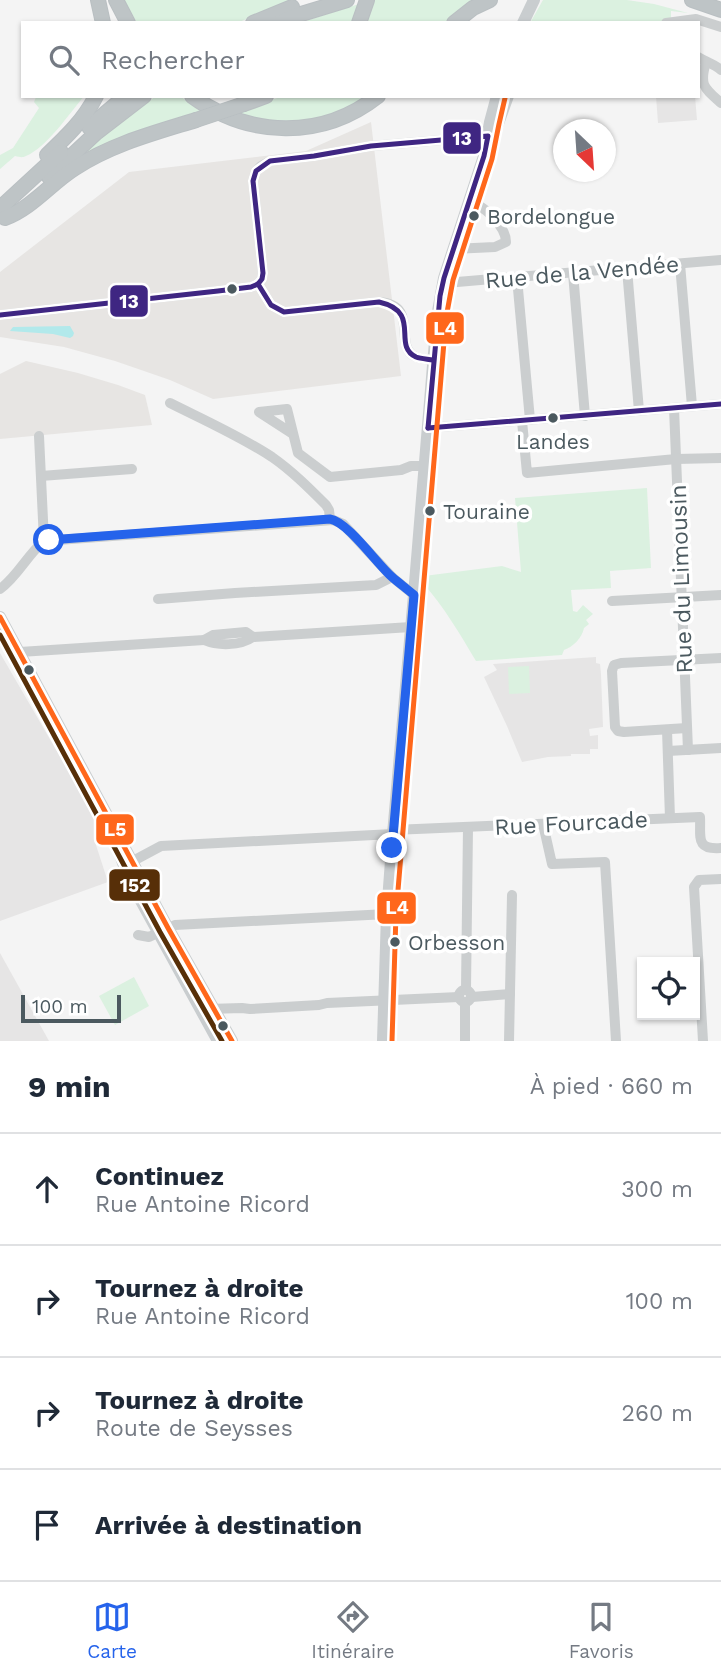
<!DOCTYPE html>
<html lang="fr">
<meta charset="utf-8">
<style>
:root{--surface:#fff;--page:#f6f6f7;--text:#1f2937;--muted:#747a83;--line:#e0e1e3;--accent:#2563eb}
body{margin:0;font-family:"Work Sans",sans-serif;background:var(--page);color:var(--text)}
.controls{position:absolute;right:21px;bottom:21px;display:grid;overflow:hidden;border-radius:0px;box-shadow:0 2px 5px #0004}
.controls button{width:63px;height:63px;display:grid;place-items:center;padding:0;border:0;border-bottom:2px solid var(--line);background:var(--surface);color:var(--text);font:35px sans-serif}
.compass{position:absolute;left:553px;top:119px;width:63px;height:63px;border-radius:50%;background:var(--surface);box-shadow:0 2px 5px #0004;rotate:155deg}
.scale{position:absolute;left:21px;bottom:18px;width:100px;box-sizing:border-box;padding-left:7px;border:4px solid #4b595f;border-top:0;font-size:19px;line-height:24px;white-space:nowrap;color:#4b595f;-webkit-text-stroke:5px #fff;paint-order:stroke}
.stop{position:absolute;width:21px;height:21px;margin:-16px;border:5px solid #2563eb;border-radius:50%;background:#fff}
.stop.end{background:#2563eb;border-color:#fff;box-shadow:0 2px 7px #0008}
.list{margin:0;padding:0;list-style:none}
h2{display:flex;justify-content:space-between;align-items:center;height:91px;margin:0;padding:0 28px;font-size:30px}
h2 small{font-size:23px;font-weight:400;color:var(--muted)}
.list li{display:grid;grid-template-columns:46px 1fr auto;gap:21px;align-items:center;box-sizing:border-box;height:112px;padding:0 28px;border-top:2px solid var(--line)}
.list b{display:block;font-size:26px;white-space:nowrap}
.list p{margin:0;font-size:23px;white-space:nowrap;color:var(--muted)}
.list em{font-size:23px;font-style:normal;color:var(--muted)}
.icon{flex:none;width:38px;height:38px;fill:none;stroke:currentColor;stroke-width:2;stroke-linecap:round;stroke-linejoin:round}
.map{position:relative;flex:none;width:721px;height:1041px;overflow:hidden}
.search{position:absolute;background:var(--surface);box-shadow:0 2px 5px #0004;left:21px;right:21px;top:21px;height:77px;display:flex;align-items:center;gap:18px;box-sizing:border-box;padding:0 24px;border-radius:0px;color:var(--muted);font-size:26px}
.sheet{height:539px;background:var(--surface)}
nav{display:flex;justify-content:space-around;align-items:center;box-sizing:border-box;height:98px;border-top:2px solid var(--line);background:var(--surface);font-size:19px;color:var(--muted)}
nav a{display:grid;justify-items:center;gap:4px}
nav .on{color:var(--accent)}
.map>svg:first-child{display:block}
</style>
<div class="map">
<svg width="721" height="1041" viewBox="0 0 721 1041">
<rect width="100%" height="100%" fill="#f4f4f4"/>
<g fill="#e7e5e3">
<path d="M371,122L401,376L213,399L170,380L115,361L64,347L0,337V272L129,172L306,151Z"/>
<path d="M26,361L78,373L118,385L145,395L152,425L0,439V374Z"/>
</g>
<g fill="#e6e5e5">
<path d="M656,96H695L697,120L658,123Z"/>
<path d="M0,653L106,836L95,842L108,882L0,921Z"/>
<path d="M596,657V663L600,664L601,674L603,727L589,729L590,736L598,735V749H590V754H571V756L548,757L522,762L507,726L484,677L497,670L493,664Z"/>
<path d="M0,953L49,1041H0Z"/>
</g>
<g fill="#dbf1e0">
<path d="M123,0H292L237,23H137Z"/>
<path d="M374,0H479L447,23H366Z"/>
<path d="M543,0H627L654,4L688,13L671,11V19H666L660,23H530Z"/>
<path d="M359,4L354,23H299Z"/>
<path d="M84,96C70,113 46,148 26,156C22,158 20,157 15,156L0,169V155L13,148L39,108L34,102L36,97Z"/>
<path d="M156,96H180L201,112L82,157L80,156L107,132Z"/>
<path d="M283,96H370L343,112L300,123L250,120L237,112Z"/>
<path d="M647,488L651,568L610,571L611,588L571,590L573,611L577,612L583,605L593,614L586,620L589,624L584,628C582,638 573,647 564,650L562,655L476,661C460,634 444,607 423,583L424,576L502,566L521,572L515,498Z"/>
<path d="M529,666L530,693L509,694L508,667Z"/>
<path d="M134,977L149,1006L115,1025L99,996Z"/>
</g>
<path fill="#b2e9eb" d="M70,326L74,333L73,336L70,338L53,334L10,331L13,327Z"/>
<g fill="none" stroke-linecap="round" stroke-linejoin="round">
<defs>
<g id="highway">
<path d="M98,0L103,23"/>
<path d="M116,0L128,23"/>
<path d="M692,0L721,10"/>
<path d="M253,23L292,7"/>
<path d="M279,23L298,15L347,0"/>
<path d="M359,23L367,0"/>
<path d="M454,23L473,8L490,0"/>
<path d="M192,96C249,138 322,140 378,96"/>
<path d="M244,104L266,96"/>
<path d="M89,127L126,96"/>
<path d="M47,155C66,137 84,120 96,96"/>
<path d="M49,177L96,133L144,96"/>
<path d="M0,208L61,152"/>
<path d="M5,218C32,208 51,183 75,168C112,144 154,133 196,120"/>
</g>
</defs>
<use href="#highway" stroke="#b9bfc2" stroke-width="16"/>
<g stroke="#cbcecf" stroke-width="10">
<path d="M666,23L696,19L721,27"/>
<path d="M698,57C706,62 714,64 721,70"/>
<path d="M706,62C699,85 704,88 721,103"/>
<path d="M453,249L495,247L506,242C506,227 483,203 469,203"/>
<path d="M680,264L692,406"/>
<path d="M627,269L639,411"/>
<path d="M573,273L585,416"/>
<path d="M444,278L457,282L721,260"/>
<path d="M517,278L530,420"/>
<path d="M258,284L262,279L263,273L253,181L256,171L261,166L270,161L314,156L371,146L488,136L496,132L509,96"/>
<path d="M258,284L271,305L284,312L379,302C421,305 392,347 416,357C421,359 428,359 433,360"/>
<path d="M0,315L218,291L251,287L258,284"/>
<path d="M170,403C204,420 240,436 272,457C292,471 309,488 326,505L329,510L330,519"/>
<path d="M674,408L688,750"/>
<path d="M522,421L527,473L676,459L721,458"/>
<path d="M428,428L721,404"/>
<path d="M293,434L259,412L287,409L298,453L330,477L401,470L411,466H425"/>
<path d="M41,476L132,469"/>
<path d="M44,541L333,520L343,524L392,577L414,595"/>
<path d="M0,589C18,576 27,555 44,541L39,436"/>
<path d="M158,599L235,593L376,585L392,577"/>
<path d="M612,601L721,595"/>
<path d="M204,640C218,646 240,646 253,637L411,627"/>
<path d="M16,654L20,652L204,640L213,635L246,632L253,637"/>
<path d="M687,728L624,732L618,731L615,727L612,671L614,665L621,663L721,658"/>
<path d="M667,730L670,818"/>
<path d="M668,751L721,748"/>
<path d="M543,824L552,864L605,862L616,1041"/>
<path d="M393,830L700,817C701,837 695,850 721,848"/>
<path d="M133,861L161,846L393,834"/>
<path d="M138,935L149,937L175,925L387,914"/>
<path d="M466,989L468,827"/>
<circle cx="465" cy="996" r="6"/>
<path d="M472,997L510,994"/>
<path d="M465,1002V1041"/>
<path d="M208,1009L242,1008L250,1009L319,1005L327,1003L459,997"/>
<path d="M509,1041L512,895"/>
<path d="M703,1041L694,887L699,880L721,879"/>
</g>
<g stroke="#c9cdcf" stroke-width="12">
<path d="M523,23L534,0"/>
<path d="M0,617L168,928L232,1041"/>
<path d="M117,846L128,877L218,1041"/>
<path d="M383,1041L387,914L393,834L414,595L437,317L444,278L484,156L490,122L497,96"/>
</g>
<use href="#highway" stroke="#bec4c6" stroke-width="14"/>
<defs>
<path id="highway-bridge" d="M196,120L244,104"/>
</defs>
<use href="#highway-bridge" stroke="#b9bfc2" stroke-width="16" stroke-linecap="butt"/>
<use href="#highway-bridge" stroke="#bec4c6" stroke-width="14"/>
<defs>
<g id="bus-1">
<path d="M258,284L262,279L263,273L253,181L256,171L270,161L314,156L371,146L488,136L484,156L444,278L440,296L428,428"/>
<path d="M258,284L271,305L284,312L379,302C423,312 391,345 416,357C421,359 428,359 433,360"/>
<path d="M0,315L218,291L251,287L258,284"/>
<path d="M428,428L721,404"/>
</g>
<path id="bus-2" d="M392,1041L396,914L446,318L453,280L492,159L499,124L505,98"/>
<path id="bus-3" d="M0,617L168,928L232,1041"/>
<path id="bus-4" d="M0,635L160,932L222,1041"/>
</defs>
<use href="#bus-1" stroke="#fff" stroke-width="10"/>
<use href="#bus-2" stroke="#fff" stroke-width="10"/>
<use href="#bus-3" stroke="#fff" stroke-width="10"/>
<use href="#bus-4" stroke="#fff" stroke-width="10"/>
<use href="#bus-1" stroke="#3f2682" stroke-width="5"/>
<use href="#bus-2" stroke="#ff671b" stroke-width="5"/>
<use href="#bus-3" stroke="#ff671b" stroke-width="5"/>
<use href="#bus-4" stroke="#572f08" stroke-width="5"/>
</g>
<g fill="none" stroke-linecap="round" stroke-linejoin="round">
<path stroke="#2563eb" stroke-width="9" d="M49,540L330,519C348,522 377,564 392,577C399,583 407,589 414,595L392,848"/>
</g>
<g fill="#4b595f" stroke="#fff" stroke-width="2.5">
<circle cx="474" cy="216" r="6"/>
<circle cx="232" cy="289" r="6"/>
<circle cx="553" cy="418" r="6"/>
<circle cx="430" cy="511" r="6"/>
<circle cx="29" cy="670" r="6"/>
<circle cx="395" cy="942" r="6"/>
<circle cx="223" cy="1026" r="6"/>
</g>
<g text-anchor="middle" stroke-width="7" stroke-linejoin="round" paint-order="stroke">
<g font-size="21" fill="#4b595f" stroke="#fff" text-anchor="start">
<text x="487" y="224">Bordelongue</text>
<text x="553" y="449" text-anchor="middle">Landes</text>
<text x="443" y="519">Touraine</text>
<text x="408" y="950">Orbesson</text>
</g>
<g font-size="23" fill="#4b595f" stroke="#fff">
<text transform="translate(582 272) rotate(-5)" y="8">Rue de la Vendée</text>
<text transform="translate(681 579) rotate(-92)" y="8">Rue du Limousin</text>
<text transform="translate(571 823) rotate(-3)" y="8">Rue Fourcade</text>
</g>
</g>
<g stroke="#fff" stroke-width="2.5">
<rect x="442" y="121" width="40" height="34" rx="7" fill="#3f2682"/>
<rect x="109" y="284" width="40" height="34" rx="7" fill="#3f2682"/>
<rect x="425" y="311" width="40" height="34" rx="7" fill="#ff671b"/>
<rect x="95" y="813" width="40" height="33" rx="7" fill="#ff671b"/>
<rect x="108" y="868" width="53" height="34" rx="7" fill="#572f08"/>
<rect x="376" y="891" width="41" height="34" rx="7" fill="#ff671b"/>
</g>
<g font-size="19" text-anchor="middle" font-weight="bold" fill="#fff">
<text x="462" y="145">13</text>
<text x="129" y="308">13</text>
<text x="445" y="335">L4</text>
<text x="115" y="836">L5</text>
<text x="135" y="892">152</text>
<text x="397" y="914">L4</text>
</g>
</svg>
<div class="controls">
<button><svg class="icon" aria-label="locate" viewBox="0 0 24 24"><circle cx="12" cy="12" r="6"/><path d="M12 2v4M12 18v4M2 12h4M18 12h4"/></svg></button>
</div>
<svg class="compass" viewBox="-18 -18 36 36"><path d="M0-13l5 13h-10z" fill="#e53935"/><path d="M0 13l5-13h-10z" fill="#747a83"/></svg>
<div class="scale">100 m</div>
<div class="stop" style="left:49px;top:540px"></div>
<div class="stop end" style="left:392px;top:848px"></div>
<div class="search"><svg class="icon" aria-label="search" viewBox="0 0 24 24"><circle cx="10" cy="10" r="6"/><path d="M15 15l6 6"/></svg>Rechercher</div>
</div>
<section class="sheet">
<h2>9 min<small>À pied · 660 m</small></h2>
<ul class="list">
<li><svg class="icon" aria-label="ahead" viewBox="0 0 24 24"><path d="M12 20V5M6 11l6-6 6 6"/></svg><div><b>Continuez</b><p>Rue Antoine Ricord</p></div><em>300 m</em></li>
<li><svg class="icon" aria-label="right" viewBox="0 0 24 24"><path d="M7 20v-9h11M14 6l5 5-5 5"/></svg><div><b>Tournez à droite</b><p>Rue Antoine Ricord</p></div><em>100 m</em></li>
<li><svg class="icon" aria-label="right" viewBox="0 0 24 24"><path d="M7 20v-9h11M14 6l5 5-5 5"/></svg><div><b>Tournez à droite</b><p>Route de Seysses</p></div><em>260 m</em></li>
<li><svg class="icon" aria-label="arrive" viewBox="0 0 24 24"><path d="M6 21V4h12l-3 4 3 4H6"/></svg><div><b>Arrivée à destination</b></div></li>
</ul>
</section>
<nav>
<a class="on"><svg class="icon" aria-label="map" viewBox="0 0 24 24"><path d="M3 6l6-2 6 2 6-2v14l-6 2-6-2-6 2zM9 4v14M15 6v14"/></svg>Carte</a>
<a><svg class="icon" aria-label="directions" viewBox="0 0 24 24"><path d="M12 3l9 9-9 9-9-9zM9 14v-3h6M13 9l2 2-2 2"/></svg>Itinéraire</a>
<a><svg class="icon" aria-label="saved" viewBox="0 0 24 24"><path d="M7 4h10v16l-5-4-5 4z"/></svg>Favoris</a>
</nav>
